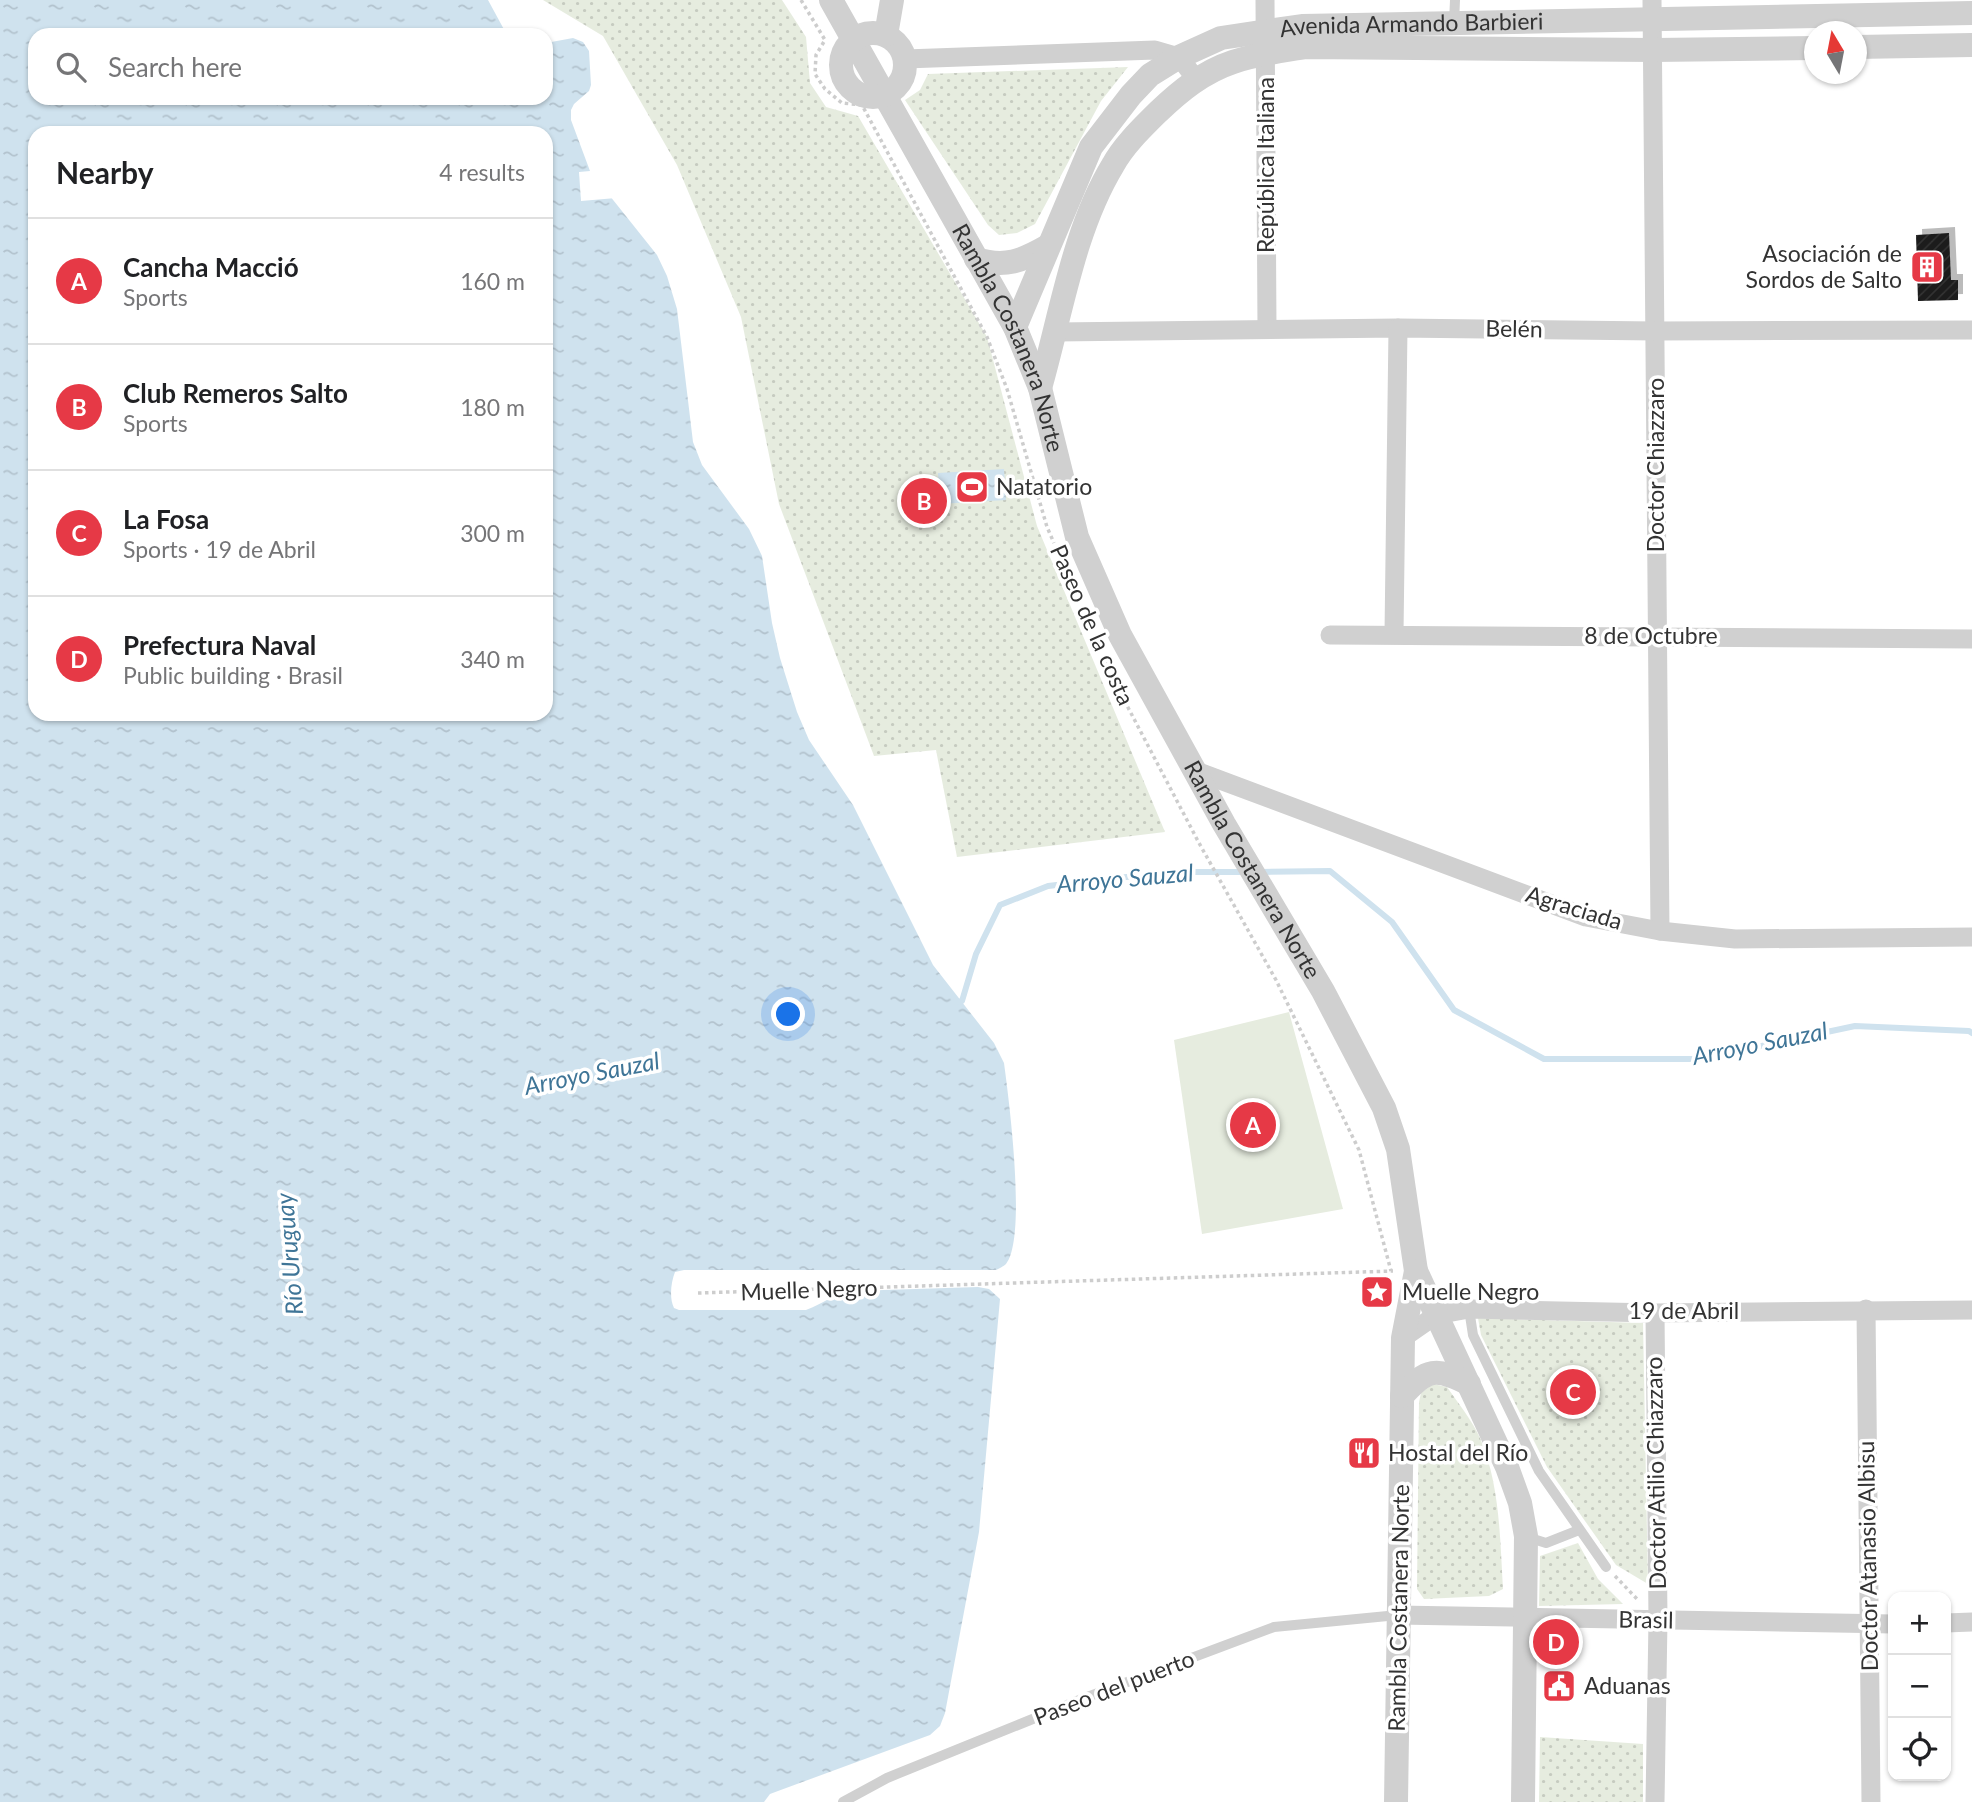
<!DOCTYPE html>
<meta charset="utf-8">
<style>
:root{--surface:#fff;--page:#f2f2f2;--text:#202124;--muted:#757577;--line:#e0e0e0;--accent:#e63946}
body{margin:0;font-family:Lato,sans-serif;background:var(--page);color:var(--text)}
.controls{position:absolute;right:21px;bottom:21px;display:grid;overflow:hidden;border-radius:14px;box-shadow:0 2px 5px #0004}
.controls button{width:63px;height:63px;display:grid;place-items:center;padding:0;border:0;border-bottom:2px solid var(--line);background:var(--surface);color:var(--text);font:35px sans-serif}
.compass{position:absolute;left:1804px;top:21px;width:63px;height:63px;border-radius:50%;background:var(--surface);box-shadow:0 2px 5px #0004;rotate:350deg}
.you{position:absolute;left:789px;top:1015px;width:24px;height:24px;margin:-18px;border:5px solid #fff;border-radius:50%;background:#1a73e8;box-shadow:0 0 0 10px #1a73e833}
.badge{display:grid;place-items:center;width:46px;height:46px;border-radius:50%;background:var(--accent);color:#fff;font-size:23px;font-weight:700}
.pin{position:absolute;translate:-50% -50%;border:4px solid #fff;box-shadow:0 2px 7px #0006}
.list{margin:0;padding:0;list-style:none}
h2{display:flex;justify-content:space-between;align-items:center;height:91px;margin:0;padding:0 28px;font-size:30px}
h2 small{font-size:23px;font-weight:400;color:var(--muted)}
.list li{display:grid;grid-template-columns:46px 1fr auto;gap:21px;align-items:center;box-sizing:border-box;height:126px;padding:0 28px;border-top:2px solid var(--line)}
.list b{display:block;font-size:26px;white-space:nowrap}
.list p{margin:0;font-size:23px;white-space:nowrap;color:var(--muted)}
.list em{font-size:23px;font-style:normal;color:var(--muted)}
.icon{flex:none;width:38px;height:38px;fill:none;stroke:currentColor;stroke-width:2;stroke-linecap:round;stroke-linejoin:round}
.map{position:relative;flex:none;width:1972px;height:1802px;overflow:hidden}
.search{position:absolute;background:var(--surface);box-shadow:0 2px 5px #0004;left:28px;top:28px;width:525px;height:77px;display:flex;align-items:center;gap:18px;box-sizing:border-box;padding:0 24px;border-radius:21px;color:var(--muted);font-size:26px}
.panel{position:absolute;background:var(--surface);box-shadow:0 2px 5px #0004;left:28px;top:126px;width:525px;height:595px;border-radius:21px}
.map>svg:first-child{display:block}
</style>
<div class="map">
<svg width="1972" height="1802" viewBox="0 0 1972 1802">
<defs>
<pattern id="park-dots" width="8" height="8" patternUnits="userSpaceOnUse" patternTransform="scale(1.75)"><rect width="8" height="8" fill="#e6ecdf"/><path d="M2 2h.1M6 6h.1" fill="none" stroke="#c6cbc0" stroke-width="1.8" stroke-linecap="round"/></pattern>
<pattern id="water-ripples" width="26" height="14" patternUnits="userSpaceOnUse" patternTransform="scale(1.75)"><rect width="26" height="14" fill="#cfe2ee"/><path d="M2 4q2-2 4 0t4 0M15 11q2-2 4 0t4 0" fill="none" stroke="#b2c2cd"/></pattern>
<pattern id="building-hatch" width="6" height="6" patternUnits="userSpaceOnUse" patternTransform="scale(1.75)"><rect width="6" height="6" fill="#1a1a1a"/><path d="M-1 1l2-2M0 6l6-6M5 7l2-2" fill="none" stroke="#333"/></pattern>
<filter id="shadow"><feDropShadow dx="6" dy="-6" stdDeviation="0" flood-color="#0004"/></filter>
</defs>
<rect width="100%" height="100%" fill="#fff"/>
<path fill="#e6ecdf" d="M1289,1012L1343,1209L1202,1234L1174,1040Z"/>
<g fill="url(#park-dots)">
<path d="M543,0H782L806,37L810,83L826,107L858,116L987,337L1037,526L1165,832L957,857L936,750L874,756L779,504L741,317L677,165L603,36Z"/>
<path d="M1128,67L1101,101L1035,224L1017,233L999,235L988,225L905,100L920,90L928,74Z"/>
<path d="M1478,1318L1643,1323L1648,1584L1616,1565L1547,1467L1481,1335Z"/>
<path d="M1433,1384L1447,1387C1458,1403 1472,1420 1480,1438C1500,1484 1500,1539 1503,1589L1489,1596L1424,1599L1417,1589L1419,1402L1421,1393Z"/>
<path d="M1578,1543L1598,1579L1623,1604L1539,1606L1540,1556Z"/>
<path d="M1540,1737L1643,1744V1802H1539Z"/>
</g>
<g fill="url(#water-ripples)" fill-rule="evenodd">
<path d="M0,0H488L507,35H35V98H546V43L573,38L583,42L589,51L591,85L589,91L574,104L571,110V120L590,171L657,255L667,276L677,309L693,442L702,465L749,529L762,556L772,623L780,658L797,712L809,740L853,805L933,965L994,1043L1004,1063C1009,1100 1027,1238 1006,1264C1004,1266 998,1269 996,1270H684L675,1272C671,1282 669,1298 674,1308L679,1310H806C823,1304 834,1293 852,1291L978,1287L989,1289L1000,1299L979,1532L945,1713L940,1726L930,1735L778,1791L770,1794L764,1802H0ZM35,133H546V714H35Z"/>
<path d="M1004,469L1006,500L940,504L938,473Z"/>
</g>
<path fill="#fff" d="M590,171H595L616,198L581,201L579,172Z"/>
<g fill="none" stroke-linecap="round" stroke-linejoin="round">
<g stroke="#cfe2ee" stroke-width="6">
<path d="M1260,872L1330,871L1392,922L1454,1010L1544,1059H1700L1855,1026L1969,1031L1972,1033"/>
<path d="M955,1002L962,1001L976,954L1000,905L1048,886L1170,872H1246"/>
</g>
</g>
<path fill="url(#building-hatch)" filter="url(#shadow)" d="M1949,233L1951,280H1958V300L1918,301L1916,235Z"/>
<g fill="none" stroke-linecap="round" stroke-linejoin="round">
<g stroke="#cdcdcd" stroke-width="3.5" stroke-dasharray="3.5 3.5" stroke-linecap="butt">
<path d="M801,0L825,40L816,55L815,74L825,89L842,103L862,105L987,337L1007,389L1047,527L1054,543"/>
<path d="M1104,656L1122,696L1199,843L1276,980L1359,1150L1391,1271"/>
<path d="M698,1293L1393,1271"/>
<path d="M1615,1576L1639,1601"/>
</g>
<g stroke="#d0d0d0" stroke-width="10">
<path d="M1454,23L1455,0"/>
<path d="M1469,1309L1473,1335L1539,1471L1606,1567"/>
<path d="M1527,1537L1546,1543L1579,1530"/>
<path d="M843,1802L887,1778L1082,1699L1274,1627L1398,1615"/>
</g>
<g stroke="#d0d0d0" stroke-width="19">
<path d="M1265,0L1267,329"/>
<path d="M1652,0L1660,931"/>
<path d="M905,59L1155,50L1179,57L1196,79"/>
<path d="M1056,332L1398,328L1656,331L1972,330"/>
<path d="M1394,634L1398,328"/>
<path d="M1330,635L1972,639"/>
<path d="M1196,771L1586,917L1660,931L1735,939L1972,937"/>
<path d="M1866,1309L1871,1802"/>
<path d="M1403,1338L1436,1315L1469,1309L1655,1313L1972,1310"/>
<path d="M1398,1615L1893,1624"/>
<path d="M1946,1623L1972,1622"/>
<path d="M1655,1802L1658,1620L1655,1313"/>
</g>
<g stroke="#d0d0d0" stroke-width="24">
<path id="s1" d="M831,0L1015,327L1040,388L1077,537L1120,635L1224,824L1323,991L1384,1108L1398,1149L1416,1271L1403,1338L1396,1802"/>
<circle cx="873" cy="65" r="32"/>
<path d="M886,35L892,0"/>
<path d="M1856,47L1972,45"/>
<path d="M976,259C1005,268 1022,261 1048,246"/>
<path id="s2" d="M1015,327L1091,147L1131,95L1150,75L1179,57L1221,38L1302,26L1972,13"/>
<path d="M1040,388C1061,315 1073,231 1113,165C1124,145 1142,128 1158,112C1180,91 1203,72 1233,62C1256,54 1282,51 1306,47L1654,50L1814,48"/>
<path d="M1416,1271L1507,1467L1520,1503L1526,1536L1523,1802"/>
<path d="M1402,1396C1427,1368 1436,1367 1469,1384"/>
</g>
</g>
<defs>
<symbol id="building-square" viewBox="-11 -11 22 22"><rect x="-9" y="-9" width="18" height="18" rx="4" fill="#e63946" stroke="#fff"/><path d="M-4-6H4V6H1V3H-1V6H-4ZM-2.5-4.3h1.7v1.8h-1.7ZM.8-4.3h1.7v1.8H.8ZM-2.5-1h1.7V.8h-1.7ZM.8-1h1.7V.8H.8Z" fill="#fff"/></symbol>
<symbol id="stadium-square" viewBox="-11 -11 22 22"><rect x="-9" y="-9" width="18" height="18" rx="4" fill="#e63946" stroke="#fff"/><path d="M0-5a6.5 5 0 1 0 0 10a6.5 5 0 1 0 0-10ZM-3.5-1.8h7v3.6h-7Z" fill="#fff"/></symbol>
<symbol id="sight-square" viewBox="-11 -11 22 22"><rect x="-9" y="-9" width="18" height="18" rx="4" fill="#e63946" stroke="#fff"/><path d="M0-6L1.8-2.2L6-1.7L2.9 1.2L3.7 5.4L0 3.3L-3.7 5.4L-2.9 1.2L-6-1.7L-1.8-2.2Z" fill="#fff"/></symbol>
<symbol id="restaurant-square" viewBox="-11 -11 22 22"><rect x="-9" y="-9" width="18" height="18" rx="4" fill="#e63946" stroke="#fff"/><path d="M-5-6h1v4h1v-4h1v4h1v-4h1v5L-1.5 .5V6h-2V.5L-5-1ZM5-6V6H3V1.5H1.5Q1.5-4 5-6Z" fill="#fff"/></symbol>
<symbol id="civic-square" viewBox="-11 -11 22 22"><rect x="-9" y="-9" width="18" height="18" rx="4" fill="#e63946" stroke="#fff"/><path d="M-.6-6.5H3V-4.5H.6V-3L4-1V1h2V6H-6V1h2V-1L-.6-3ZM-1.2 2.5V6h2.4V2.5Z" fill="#fff"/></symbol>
</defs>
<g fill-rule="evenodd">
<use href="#building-square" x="1908" y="248" width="38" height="38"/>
<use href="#stadium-square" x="953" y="468" width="38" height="38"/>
<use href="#sight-square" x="1358" y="1273" width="38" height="38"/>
<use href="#restaurant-square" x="1345" y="1434" width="38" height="38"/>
<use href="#civic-square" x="1540" y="1667" width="38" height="38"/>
</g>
<g text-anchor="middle" stroke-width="7" stroke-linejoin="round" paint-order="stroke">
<g font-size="23" fill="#333" stroke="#fff">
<text dy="8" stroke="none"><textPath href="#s2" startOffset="560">Avenida Armando Barbieri</textPath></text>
<text transform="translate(1266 165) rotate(-90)" y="8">República Italiana</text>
<text transform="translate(1514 329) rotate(1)" y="8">Belén</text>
<text dy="8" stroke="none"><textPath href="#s1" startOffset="383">Rambla Costanera Norte</textPath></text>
<text transform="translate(1656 465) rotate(-90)" y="8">Doctor Chiazzaro</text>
<text transform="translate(1092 625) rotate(66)" y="8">Paseo de la costa</text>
<text x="1651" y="644">8 de Octubre</text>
<text dy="8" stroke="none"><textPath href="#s1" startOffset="971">Rambla Costanera Norte</textPath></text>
<text transform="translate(1574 908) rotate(17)" y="8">Agraciada</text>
<text transform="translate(809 1290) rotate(-2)" y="8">Muelle Negro</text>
<text x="1684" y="1319">19 de Abril</text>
<text transform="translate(1656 1473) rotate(-91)" y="8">Doctor Atilio Chiazzaro</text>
<text transform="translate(1868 1556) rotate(-91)" y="8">Doctor Atanasio Albisu</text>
<text transform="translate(1399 1608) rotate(-89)" y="8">Rambla Costanera Norte</text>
<text transform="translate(1646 1620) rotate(1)" y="8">Brasil</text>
<text transform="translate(1114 1688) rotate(-21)" y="8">Paseo del puerto</text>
</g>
<g font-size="23" fill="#333" stroke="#fff" text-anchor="start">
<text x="1902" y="262" text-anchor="end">Asociación de<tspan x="1902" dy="26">Sordos de Salto</tspan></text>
<text x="996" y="495">Natatorio</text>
<text x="1402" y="1300">Muelle Negro</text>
<text x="1388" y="1461">Hostal del Río</text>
<text x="1584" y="1694">Aduanas</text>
</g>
<g font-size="24" font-style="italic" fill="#3f7597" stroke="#fff">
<text transform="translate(1125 879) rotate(-5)" y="8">Arroyo Sauzal</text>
<text transform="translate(1760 1044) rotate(-11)" y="8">Arroyo Sauzal</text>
<text transform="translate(592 1074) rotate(-11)" y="8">Arroyo Sauzal</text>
<text transform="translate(290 1254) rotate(-95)" y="8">Río Uruguay</text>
</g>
</g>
</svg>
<div class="controls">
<button>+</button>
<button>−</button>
<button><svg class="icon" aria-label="locate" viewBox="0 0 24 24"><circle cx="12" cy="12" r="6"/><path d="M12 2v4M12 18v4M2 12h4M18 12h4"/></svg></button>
</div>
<svg class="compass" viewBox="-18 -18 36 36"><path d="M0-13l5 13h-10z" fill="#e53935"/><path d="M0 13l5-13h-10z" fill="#757577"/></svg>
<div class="you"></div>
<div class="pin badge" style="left:1253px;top:1125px">A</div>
<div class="pin badge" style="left:924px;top:501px">B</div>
<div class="pin badge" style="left:1573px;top:1392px">C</div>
<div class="pin badge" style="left:1556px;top:1642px">D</div>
<div class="search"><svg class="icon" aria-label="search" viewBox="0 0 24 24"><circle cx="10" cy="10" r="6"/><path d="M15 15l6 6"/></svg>Search here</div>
<section class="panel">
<h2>Nearby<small>4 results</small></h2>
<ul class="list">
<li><span class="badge">A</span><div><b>Cancha Macció</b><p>Sports</p></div><em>160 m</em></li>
<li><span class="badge">B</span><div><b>Club Remeros Salto</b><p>Sports</p></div><em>180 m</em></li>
<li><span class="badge">C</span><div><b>La Fosa</b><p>Sports · 19 de Abril</p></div><em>300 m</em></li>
<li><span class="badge">D</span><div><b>Prefectura Naval</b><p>Public building · Brasil</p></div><em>340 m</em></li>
</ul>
</section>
</div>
